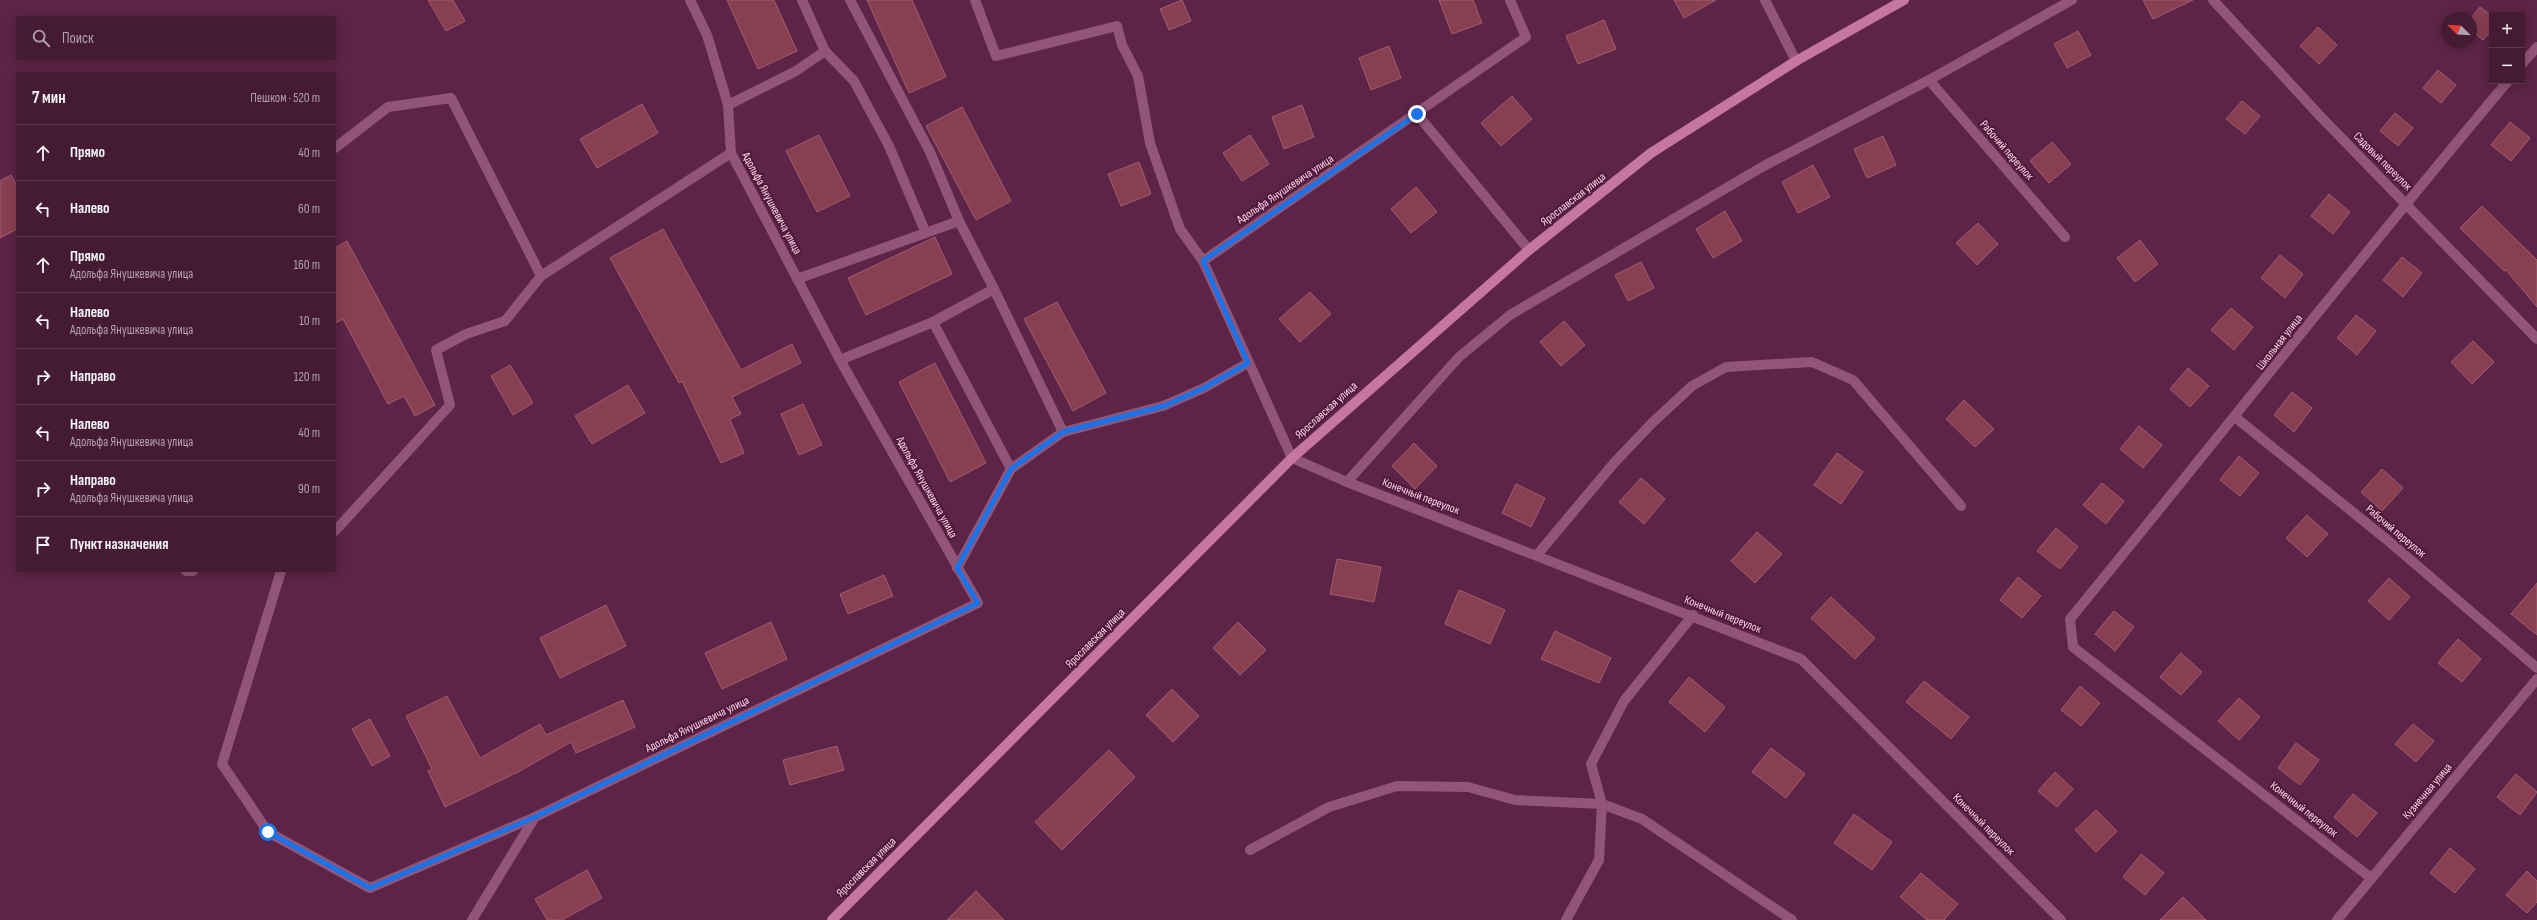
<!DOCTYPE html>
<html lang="ru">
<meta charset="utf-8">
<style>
:root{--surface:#451b34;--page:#4c243c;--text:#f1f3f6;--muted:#b0a1ac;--line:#5d394f}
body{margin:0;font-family:"Sofia Sans Condensed",sans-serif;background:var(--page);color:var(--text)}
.controls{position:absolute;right:12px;top:12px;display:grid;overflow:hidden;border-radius:0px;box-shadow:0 2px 10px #0003}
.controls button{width:36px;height:36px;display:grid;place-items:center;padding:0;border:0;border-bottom:1px solid var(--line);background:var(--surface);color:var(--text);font:20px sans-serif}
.compass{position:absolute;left:2441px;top:12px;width:36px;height:36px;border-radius:50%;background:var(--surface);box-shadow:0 2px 10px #0003;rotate:294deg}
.stop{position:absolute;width:12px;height:12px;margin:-9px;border:3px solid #1a73e8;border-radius:50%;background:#fff}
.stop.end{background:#1a73e8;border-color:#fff;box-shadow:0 1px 4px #0008}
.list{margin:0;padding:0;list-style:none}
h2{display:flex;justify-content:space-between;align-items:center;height:52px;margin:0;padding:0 16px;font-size:17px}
h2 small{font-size:13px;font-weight:400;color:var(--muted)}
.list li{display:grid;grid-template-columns:26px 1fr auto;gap:12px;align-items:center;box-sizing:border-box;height:56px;padding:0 16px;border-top:1px solid var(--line)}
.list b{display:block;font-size:15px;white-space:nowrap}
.list p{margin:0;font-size:13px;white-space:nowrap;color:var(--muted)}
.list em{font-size:13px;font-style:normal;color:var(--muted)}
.icon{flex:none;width:22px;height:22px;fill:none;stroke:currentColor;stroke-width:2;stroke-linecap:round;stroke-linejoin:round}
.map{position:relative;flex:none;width:2537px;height:920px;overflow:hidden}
.search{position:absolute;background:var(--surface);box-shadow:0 2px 10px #0003;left:16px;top:16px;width:320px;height:44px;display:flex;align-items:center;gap:10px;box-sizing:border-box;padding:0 14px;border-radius:0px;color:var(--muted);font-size:15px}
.panel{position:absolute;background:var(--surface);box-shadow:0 2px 10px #0003;left:16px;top:72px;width:320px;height:500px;border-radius:0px}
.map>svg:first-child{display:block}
</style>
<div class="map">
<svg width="2537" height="920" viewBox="0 0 2537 920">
<rect width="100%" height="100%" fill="#5c2446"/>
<g fill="#893f52" stroke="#a25c6c">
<path d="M428,0H453L465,21L446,31Z"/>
<path d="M727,0H774L797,51L758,69Z"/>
<path d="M867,0H912L946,77L909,93Z"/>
<path d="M1182,0L1191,21L1169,30L1160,9Z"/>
<path d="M1439,0H1473L1482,23L1452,34Z"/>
<path d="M1674,0H1716L1684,18Z"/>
<path d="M2143,0H2193L2153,19Z"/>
<path d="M2480,7L2492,16V30L2483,40L2471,30V18Z"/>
<path d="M1604,20L1616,49L1578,64L1566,36Z"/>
<path d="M2318,27L2337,45L2319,64L2300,46Z"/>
<path d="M2078,31L2091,55L2067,68L2054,44Z"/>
<path d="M1389,46L1401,78L1371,90L1359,58Z"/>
<path d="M2438,70L2456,85L2441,103L2423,88Z"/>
<path d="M1512,96L1532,119L1501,146L1481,123Z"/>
<path d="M2242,101L2260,116L2245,134L2226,119Z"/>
<path d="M642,104L658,133L597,168L580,139Z"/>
<path d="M1302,105L1314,137L1284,149L1272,117Z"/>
<path d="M962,107L1011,201L976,220L926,126Z"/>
<path d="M2395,113L2413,128L2398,146L2380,131Z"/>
<path d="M2510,122L2530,138L2511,161L2491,145Z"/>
<path d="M819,135L850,196L817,212L786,151Z"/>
<path d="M1250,135L1269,164L1242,181L1223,153Z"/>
<path d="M1883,136L1896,165L1867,178L1854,149Z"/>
<path d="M2052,142L2071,164L2049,183L2030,161Z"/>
<path d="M1139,162L1151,194L1121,206L1108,174Z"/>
<path d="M1813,165L1830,197L1798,213L1782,182Z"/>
<path d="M11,175L17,186V229L0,238V181Z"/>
<path d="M1416,187L1437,212L1411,233L1391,209Z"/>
<path d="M2329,194L2350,212L2333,234L2311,216Z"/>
<path d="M2482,206L2537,260V307L2506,270L2504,271L2460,228Z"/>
<path d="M1725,211L1742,241L1713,258L1696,229Z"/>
<path d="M1978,223L1998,244L1977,265L1956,243Z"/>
<path d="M663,229L741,370L792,344L801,363L732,397L741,414L730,419L744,453L721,463L682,381L679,383L610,258Z"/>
<path d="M935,237L952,274L866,315L848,278Z"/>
<path d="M2140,240L2158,264L2135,282L2117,258Z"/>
<path d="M347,241L435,405L415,416L404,396L388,404L343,319L335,323V248Z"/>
<path d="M2280,255L2303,274L2285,298L2261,278Z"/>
<path d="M2402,257L2422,273L2403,297L2383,280Z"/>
<path d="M1641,262L1654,288L1628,301L1615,275Z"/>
<path d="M1310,292L1331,314L1300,342L1279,319Z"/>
<path d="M1057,302L1106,393L1073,411L1024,319Z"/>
<path d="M2231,308L2253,327L2234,350L2211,330Z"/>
<path d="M2356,315L2376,331L2357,355L2337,338Z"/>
<path d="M1564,321L1585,345L1561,366L1540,342Z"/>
<path d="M2473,341L2494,362L2472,384L2451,362Z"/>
<path d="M935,363L986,463L950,482L899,382Z"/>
<path d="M510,365L533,403L513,415L491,376Z"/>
<path d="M2188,368L2209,386L2190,407L2170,389Z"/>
<path d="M628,385L645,413L592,444L575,416Z"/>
<path d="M2292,392L2312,408L2294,432L2274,415Z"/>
<path d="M1964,400L1994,429L1975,447L1946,419Z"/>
<path d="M803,404L822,445L799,455L781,414Z"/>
<path d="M2139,426L2162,445L2143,468L2120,449Z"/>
<path d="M1414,443L1437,466L1415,489L1392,466Z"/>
<path d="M1837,453L1863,472L1841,504L1814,485Z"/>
<path d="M2239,456L2259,473L2240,496L2220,480Z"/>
<path d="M2382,469L2403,488L2382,511L2361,492Z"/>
<path d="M1641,478L1665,499L1644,524L1619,502Z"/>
<path d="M2102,483L2124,501L2106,524L2083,505Z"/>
<path d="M1516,484L1545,498L1531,527L1502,513Z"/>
<path d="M2307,515L2328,534L2307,557L2286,538Z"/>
<path d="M2056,528L2078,547L2060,569L2037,551Z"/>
<path d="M1757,532L1782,554L1755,583L1731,561Z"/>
<path d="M1337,559L1381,567L1374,602L1330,594Z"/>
<path d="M884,575L893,596L848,614L840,594Z"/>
<path d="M2018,577L2041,596L2022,618L2000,600Z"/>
<path d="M2389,578L2410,597L2389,620L2368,601Z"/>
<path d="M2537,583V635L2511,614Z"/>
<path d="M1459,590L1505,610L1490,644L1445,624Z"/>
<path d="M1831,597L1875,638L1855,659L1811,618Z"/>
<path d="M606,605L626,646L560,678L540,638Z"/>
<path d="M2114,611L2134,627L2115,651L2095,634Z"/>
<path d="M771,622L787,659L722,689L705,653Z"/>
<path d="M1238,622L1266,650L1240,675L1213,648Z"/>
<path d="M1555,631L1611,658L1599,683L1541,659Z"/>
<path d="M2458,639L2481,659L2462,682L2438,663Z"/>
<path d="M2181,653L2202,672L2181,695L2160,677Z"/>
<path d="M1689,677L1725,707L1705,732L1669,702Z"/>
<path d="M1924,681L1969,717L1951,739L1906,702Z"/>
<path d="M2080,686L2100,703L2081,726L2061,710Z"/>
<path d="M1172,689L1199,716L1173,742L1146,715Z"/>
<path d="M447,696L480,758L540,724L546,735L623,700L635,727L576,753L571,742L518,772L445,807L428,771L432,769L406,716Z"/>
<path d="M2239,698L2260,717L2239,740L2218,721Z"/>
<path d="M370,719L390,756L372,766L352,729Z"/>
<path d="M2413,724L2434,741L2416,762L2395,744Z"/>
<path d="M2296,743L2319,760L2300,785L2278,768Z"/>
<path d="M837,746L844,770L790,785L783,760Z"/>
<path d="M1771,748L1805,774L1786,798L1752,772Z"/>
<path d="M1109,750L1135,777L1062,850L1035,822Z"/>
<path d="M2055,772L2073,789L2057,807L2038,791Z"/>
<path d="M2516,774L2537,792L2520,815L2497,797Z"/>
<path d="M2353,794L2377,813L2357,837L2334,817Z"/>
<path d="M2096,810L2117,831L2096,852L2075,830Z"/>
<path d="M1854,814L1892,842L1872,870L1834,843Z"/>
<path d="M2450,848L2475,869L2455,893L2430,873Z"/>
<path d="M2141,854L2164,873L2145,895L2123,877Z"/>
<path d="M587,870L602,898L562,920H547L535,899Z"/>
<path d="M2527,871L2537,881V902L2527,913L2506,895Z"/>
<path d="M1921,873L1958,904L1944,920H1927L1900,897Z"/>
<path d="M976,891L1004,920H947Z"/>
<path d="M2183,897L2206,920H2160Z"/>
</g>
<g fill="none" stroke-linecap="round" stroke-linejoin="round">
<g stroke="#925477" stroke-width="10">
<path d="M975,0L996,56L1117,26L1122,45L1138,76L1150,143L1180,229L1203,261"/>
<path d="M1510,0L1526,37L1203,261L1292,458L1347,482L1801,659L2061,920"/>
<path d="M1765,0L1796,61"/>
<path d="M2213,0L2321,117L2537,339"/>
<path d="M825,51L854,81L889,146L925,231"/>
<path d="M2522,64L2537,47"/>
<path d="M1929,80L2065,237"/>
<path d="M728,105L796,71L825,51L802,0"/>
<path d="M1417,114L1529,250"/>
<path d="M335,148L388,107L451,98L541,276L731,153"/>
<path d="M797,279L959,221L930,152L850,0"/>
<path d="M933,322L1011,469"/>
<path d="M840,360L933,322L994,289L959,221"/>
<path d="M2235,417L2386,539L2537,668"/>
<path d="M1063,432L1163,406L1204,388L1248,363"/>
<path d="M1347,482L1459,357L1510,315L1762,167L1929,80L2072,0"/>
<path d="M335,531L450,405L436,350L466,334L505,321L541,276"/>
<path d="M1537,555L1614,463L1653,422L1692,386L1726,367L1812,362L1853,380L1961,506"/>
<path d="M957,568L1011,469L1063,432L994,289"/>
<path d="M186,571H193"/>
<path d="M281,571L222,764L268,832L370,888L535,817"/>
<path d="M1250,850L1329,807L1397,786L1468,787L1515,800L1602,804L1642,819L1792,920"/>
<path d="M2371,878L2073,647L2070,619C2217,440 2359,258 2508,81"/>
<path d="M472,920L535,817L978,603L840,360L731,153L728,105L707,35L690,0"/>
<path d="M1566,920L1599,860L1602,804L1591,764L1624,701L1693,615"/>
<path d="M2337,920L2537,679"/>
</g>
<path stroke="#c676a3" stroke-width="10" d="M832,920L1292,458L1529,250L1651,153L1796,61L1904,0"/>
</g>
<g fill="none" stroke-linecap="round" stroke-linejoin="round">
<path stroke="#1a73e8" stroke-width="5" d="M268,832L370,888L535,817L978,603L957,568L1011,469L1063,432L1164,406L1204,388L1248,363L1203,261L1417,114"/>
</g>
<g text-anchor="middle" stroke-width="4" stroke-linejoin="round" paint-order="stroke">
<g font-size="12" fill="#fcd7ea" stroke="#50193b">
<text transform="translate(2007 150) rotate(49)" y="4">Рабочий переулок</text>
<text transform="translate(2383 161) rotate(45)" y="4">Садовый переулок</text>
<text transform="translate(1285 189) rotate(-34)" y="4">Адольфа Янушкевича улица</text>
<text transform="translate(1573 199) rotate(-38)" y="4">Ярославская улица</text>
<text transform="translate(772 203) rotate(62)" y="4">Адольфа Янушкевича улица</text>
<text transform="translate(2279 342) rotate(-52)" y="4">Школьная улица</text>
<text transform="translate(1326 410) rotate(-42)" y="4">Ярославская улица</text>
<text transform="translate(927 487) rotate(61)" y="4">Адольфа Янушкевича улица</text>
<text transform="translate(1421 496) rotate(21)" y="4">Конечный переулок</text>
<text transform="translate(2396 531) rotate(40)" y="4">Рабочий переулок</text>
<text transform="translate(1723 614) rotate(22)" y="4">Конечный переулок</text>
<text transform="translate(1095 638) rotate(-45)" y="4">Ярославская улица</text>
<text transform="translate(697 724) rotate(-26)" y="4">Адольфа Янушкевича улица</text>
<text transform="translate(2427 791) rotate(-50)" y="4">Кузнечная улица</text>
<text transform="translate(2304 809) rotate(38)" y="4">Конечный переулок</text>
<text transform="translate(1984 824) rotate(45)" y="4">Конечный переулок</text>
<text transform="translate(866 867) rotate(-45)" y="4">Ярославская улица</text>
</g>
</g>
</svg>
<div class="controls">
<button>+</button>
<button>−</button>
</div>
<svg class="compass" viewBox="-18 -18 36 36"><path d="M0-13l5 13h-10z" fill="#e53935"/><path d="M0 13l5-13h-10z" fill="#b0a1ac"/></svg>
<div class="stop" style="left:268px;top:832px"></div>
<div class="stop end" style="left:1417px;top:114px"></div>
<div class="search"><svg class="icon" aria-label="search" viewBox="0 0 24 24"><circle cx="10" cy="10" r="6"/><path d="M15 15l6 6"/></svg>Поиск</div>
<section class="panel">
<h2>7 мин<small>Пешком · 520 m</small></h2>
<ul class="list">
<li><svg class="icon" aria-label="ahead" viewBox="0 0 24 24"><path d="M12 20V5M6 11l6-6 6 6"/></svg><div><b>Прямо</b></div><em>40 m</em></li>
<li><svg class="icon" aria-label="left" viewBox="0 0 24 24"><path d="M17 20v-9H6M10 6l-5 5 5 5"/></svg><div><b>Налево</b></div><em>60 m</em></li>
<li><svg class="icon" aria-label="ahead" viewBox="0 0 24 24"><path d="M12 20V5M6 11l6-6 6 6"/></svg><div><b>Прямо</b><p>Адольфа Янушкевича улица</p></div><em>160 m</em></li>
<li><svg class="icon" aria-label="left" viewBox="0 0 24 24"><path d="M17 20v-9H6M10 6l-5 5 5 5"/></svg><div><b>Налево</b><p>Адольфа Янушкевича улица</p></div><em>10 m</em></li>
<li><svg class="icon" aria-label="right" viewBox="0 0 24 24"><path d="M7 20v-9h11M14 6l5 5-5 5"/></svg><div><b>Направо</b></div><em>120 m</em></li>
<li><svg class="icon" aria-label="left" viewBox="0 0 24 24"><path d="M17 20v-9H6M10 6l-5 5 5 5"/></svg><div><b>Налево</b><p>Адольфа Янушкевича улица</p></div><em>40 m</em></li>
<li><svg class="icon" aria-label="right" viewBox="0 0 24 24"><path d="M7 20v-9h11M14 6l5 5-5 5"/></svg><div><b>Направо</b><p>Адольфа Янушкевича улица</p></div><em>90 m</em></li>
<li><svg class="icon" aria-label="arrive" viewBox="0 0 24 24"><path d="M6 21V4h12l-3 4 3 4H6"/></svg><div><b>Пункт назначения</b></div></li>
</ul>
</section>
</div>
